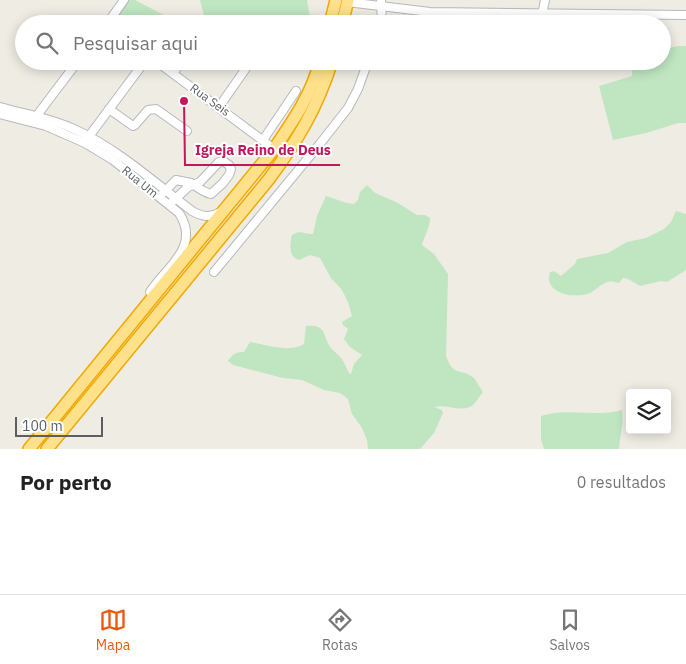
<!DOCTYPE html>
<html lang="pt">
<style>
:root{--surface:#fff;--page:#f6f6f6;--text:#222;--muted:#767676;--line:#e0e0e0;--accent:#ea580c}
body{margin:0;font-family:"IBM Plex Sans",sans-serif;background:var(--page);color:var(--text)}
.controls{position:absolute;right:15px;bottom:15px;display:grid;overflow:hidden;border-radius:5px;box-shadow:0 2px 12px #0003}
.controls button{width:45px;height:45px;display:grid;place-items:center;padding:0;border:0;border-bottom:1px solid var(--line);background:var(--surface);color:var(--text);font:25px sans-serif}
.scale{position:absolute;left:15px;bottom:12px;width:88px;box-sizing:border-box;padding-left:5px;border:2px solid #5b5f64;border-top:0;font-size:14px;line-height:18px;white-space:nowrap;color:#5b5f64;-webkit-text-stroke:4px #fff;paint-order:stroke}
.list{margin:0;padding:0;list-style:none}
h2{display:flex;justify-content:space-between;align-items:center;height:65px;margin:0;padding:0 20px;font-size:21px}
h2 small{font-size:16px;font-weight:400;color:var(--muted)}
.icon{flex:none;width:28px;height:28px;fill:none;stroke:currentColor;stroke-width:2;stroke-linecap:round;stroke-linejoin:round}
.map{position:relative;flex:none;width:686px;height:449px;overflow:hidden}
.search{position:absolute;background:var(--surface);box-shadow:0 2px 12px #0003;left:15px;right:15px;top:15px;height:55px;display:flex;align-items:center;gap:12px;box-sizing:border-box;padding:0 18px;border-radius:28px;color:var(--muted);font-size:19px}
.sheet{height:145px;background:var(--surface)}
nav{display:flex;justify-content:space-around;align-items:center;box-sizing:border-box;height:70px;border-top:1px solid var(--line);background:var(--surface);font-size:14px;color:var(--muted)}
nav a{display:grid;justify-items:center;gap:2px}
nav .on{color:var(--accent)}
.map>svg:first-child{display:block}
</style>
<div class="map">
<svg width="686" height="449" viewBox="0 0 686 449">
<rect width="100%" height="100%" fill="#eeece3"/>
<g fill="#bfe6c0">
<path d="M128,0H135L181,24H114L116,16Z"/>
<path d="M200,0H307L311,24H211L204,16Z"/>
<path d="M679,46H686V123H678L646,133L613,140L599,86L632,76V67L639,61H662V49Z"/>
<path d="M367,185L375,193L396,202L417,215H425L430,218C430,228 424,236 422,245L434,254L448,274L446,356C454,378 460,367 474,378C477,382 480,388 483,392C480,395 478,399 475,403C464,415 448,403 434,407L442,410L443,413L434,433L420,449H368L367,440L362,428L352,414L348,399L340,393L324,390L302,380L283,378L233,365L228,361C233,354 235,352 244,352L250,342C268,345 288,353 304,344L306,326C326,324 322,333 330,347C333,351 338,354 341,358C345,363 346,368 349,373L351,374L354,364L362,355L350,347L344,339L348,329L343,325L342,322L352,316L348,302L342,290L331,278L320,258L310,255L299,260C288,257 290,244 292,235C301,229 305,235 313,234L317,216L326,196L347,203L354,204L358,200L360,192Z"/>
<path d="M676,211L686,214V270L667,282L661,281L640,286L628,279L623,278L619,283C615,282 610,281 607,282C601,284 596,290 590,293C575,299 543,294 550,272L554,271L561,276L575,264L577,259L608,253L627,242L646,238L664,229L671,222Z"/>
<path d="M622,410C624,424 620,435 619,449H544L541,439V416C567,407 596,418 622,410Z"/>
</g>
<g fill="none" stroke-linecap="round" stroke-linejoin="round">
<defs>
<g id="minor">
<path d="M381,0L382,24"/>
<path d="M347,2L430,12L686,15"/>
<path d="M542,15L545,0"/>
<path d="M107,24L124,0"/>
<path d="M156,61L274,149"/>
<path d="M173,73L182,61"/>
<path d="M0,107C25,114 50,118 74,129C118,149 154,182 192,211C201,216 210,219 220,212"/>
<path d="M219,107L251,61"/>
<path d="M109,109L133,126L135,125L148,110L156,109L187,131"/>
<path d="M0,114L46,126L85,143L113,160L179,213C201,247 167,266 150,292"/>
<path d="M35,118L78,61"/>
<path d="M87,139L145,61"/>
<path d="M263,140L296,91"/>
<path d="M163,193L176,180L191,183C197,187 203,192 211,194L223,183L229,175L231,169L229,165L223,161L219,162L200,182L188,187L172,202"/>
<path d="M214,272L319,145L348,108L358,89L368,61"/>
</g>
<g id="highway">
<path d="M330,24L336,0"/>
<path d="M342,24L348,0"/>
<path d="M29,449L274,149C293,121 312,94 320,61"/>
<path d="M47,449L269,179C298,140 317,108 332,61"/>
</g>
</defs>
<use href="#minor" stroke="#b6b9be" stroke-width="10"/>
<use href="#highway" stroke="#f2a800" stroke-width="14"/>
<use href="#minor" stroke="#fff" stroke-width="8"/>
<use href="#highway" stroke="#fee18a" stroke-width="11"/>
</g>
<g text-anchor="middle" stroke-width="4" stroke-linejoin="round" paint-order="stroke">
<g font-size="12" fill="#5b5f64" stroke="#fff">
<text transform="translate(210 100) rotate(36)" y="4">Rua Seis</text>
<text transform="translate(140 182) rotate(39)" y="4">Rua Um</text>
</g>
</g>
<path fill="none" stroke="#c2185b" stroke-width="2" d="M184 101L185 165H340"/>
<circle fill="#c2185b" stroke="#fff" stroke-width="2" cx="184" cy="101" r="5"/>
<g font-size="14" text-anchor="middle" font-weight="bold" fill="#c2185b" stroke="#fff" stroke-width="4" stroke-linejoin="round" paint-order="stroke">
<text x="263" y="155">Igreja Reino de Deus</text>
</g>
</svg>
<div class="controls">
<button><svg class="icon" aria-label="layers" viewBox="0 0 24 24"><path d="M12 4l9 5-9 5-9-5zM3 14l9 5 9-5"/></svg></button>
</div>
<div class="scale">100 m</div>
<div class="search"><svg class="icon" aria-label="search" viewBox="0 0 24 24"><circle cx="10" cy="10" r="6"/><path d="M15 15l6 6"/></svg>Pesquisar aqui</div>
</div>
<section class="sheet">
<h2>Por perto<small>0 resultados</small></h2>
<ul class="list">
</ul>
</section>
<nav>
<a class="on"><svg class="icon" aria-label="map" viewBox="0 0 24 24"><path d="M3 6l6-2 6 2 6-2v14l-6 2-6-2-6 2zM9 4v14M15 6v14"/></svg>Mapa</a>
<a><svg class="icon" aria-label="directions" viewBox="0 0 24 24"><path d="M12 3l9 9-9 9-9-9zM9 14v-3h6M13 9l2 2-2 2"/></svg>Rotas</a>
<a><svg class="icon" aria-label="saved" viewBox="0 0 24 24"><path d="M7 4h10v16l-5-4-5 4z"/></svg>Salvos</a>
</nav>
